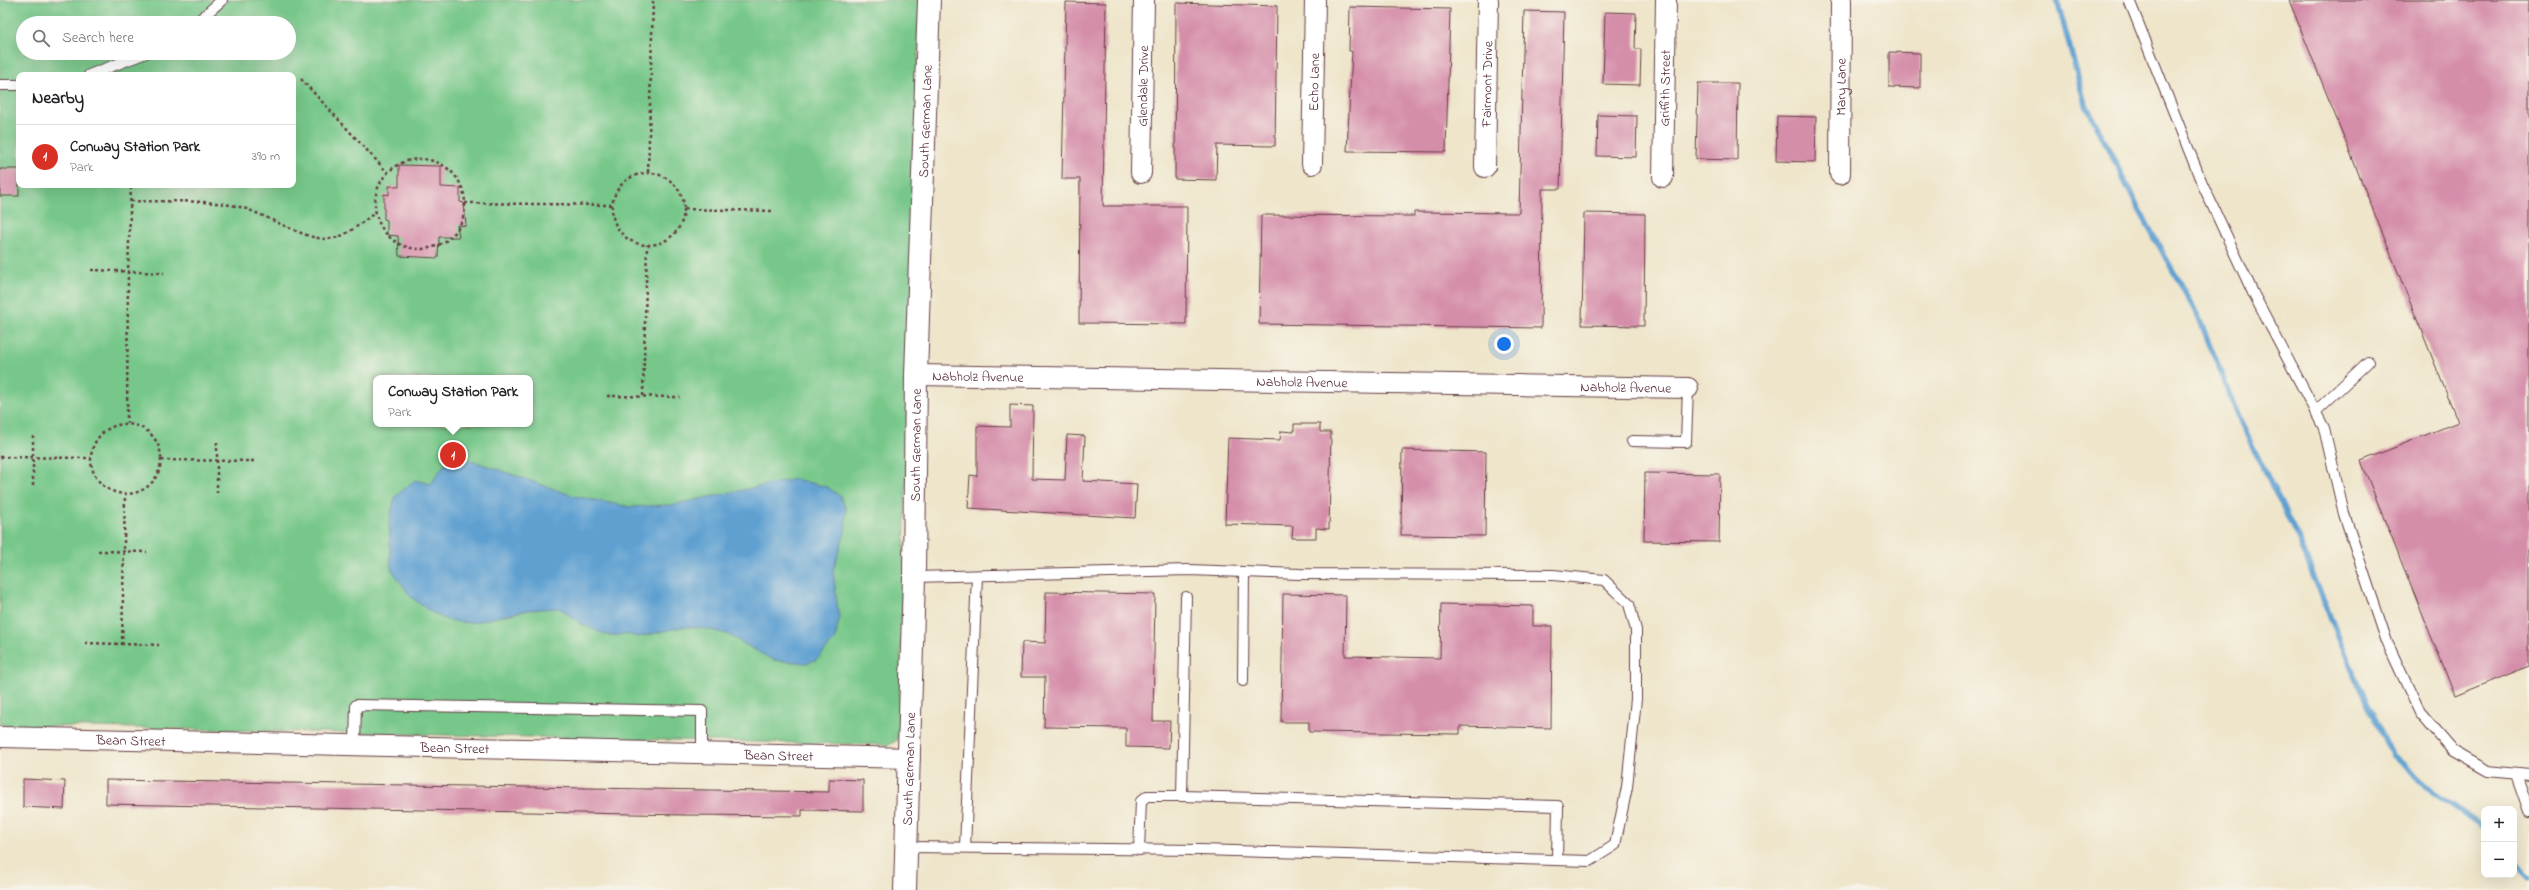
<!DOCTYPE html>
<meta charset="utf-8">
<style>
:root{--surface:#fff;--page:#f6f6f6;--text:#202124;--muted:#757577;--line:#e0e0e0;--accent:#d93025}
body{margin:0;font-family:"Indie Flower",sans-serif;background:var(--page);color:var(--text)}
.controls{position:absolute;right:12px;bottom:12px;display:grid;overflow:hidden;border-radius:8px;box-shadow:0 4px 16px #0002}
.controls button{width:36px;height:36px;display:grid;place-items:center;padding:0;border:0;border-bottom:1px solid var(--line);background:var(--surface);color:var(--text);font:20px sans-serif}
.you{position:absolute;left:1504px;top:344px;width:14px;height:14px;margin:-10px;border:3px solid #fff;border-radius:50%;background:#1a73e8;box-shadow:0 0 0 6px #1a73e833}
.badge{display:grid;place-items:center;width:26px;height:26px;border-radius:50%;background:var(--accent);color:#fff;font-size:13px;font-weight:700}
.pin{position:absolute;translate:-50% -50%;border:2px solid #fff;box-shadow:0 1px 4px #0006}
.popup{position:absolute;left:373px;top:375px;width:160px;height:52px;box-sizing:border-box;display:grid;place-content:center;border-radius:8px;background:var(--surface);filter:drop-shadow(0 1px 3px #0005);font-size:13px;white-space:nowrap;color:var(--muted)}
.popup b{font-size:15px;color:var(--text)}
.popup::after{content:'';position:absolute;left:50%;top:100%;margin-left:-8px;border:8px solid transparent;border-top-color:var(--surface)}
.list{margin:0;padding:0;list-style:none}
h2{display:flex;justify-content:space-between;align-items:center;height:52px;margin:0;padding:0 16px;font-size:17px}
h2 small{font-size:13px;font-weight:400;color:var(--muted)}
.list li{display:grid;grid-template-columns:26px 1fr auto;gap:12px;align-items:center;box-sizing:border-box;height:64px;padding:0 16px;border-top:1px solid var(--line)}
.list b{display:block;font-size:15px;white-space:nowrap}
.list p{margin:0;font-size:13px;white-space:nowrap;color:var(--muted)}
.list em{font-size:13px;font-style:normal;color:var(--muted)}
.icon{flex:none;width:22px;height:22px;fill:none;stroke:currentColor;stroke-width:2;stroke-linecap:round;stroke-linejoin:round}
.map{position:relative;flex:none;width:2529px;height:890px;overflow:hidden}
.search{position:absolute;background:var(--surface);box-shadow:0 4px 16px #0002;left:16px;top:16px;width:280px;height:44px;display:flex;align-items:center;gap:10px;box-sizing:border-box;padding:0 14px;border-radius:22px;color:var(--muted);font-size:15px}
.panel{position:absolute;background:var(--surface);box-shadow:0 4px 16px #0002;left:16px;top:72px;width:280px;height:116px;border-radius:8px}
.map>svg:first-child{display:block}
</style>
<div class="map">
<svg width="2529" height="890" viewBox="0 0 2529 890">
<rect width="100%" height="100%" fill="#f7f3e8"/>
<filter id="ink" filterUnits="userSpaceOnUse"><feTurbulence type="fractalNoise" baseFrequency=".025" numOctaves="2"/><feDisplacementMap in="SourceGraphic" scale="8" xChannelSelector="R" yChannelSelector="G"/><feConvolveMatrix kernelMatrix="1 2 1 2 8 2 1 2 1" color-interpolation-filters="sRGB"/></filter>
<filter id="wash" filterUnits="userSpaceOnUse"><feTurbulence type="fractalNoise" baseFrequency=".012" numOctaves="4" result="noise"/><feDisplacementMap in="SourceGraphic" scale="16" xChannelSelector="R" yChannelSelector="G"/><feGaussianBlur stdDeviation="0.9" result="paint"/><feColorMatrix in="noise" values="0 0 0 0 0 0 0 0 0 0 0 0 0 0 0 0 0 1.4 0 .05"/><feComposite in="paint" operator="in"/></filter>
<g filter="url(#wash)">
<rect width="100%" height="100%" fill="#eee5ca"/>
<path fill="#76c789" stroke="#60735a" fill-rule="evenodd" d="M0,0H920L899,732L897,740L889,745L0,725ZM23,23H289V53H23ZM19,75H293V185H19ZM376,378H530V424H376Z"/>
<path fill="#5ea0d1" stroke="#54607e" d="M458,459L476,462L574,496L630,507L671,505L795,479L827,487L840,496L846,509L845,532L833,571L839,619L835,640L816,660L806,663L773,660L727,634L702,628L681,627L638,637L626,634L609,636L581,624L561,609L556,608L528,610L470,623L447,620L431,612L412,598L391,569L389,524L395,497L415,480L431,484L443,466Z"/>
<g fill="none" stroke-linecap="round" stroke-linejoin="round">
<g stroke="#5ea0d1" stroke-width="5.5">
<path d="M2057,0L2084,100L2135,202L2199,318L2241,423L2298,538L2353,672L2392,755L2433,792L2484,827"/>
<path d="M2514,860L2529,878"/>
</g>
</g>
<g id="blocks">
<g fill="#d58eaa">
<path d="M2289,0H2529V666L2455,696L2361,461L2458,422Z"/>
<path d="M1066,2L1106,3L1103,206H1187L1186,324L1079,323L1080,179H1062Z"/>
<path d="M1176,3L1277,6L1275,146L1217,145L1216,180L1175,179Z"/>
<path d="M1350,7L1450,9L1446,152L1347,151L1352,51H1349Z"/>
<path d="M1524,11L1564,12L1560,189H1542L1541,328L1259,324L1261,215L1414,216V212L1519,213Z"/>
<path d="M1605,12L1636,13L1635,49H1641L1640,85L1603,84Z"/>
<path d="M1889,52L1920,53V88L1889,87Z"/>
<path d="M1698,83H1738L1737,160L1696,159Z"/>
<path d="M1598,115L1637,116L1636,157L1597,156Z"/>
<path d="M1777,116L1816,117L1815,162L1776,161Z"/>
<path d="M399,165L441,166V187L460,188V202L464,203L466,226L457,225L459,237H439L438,258L399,256L398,236L387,235V220L384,219V194L389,195V186L399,187Z"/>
<rect x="0" y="169" width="19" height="27"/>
<path d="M1584,213L1645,214L1644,326L1582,325Z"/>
<path d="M1010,405L1033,406L1032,479L1065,480L1067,435L1085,436L1083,481L1137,484L1135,518L968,508L970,475L977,476V426L1010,427Z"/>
<path d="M1294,424H1320V432H1331L1329,529L1316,528V538H1292L1293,526L1225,524L1228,438L1280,440L1281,431L1294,432Z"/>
<path d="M1402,450L1486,452L1485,536L1401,535Z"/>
<path d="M1645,473L1720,474L1719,542L1644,541Z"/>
<path d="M1046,592L1155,594L1153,721H1170L1169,748L1126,747V728L1044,727L1045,677H1021L1022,642L1045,643Z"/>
<path d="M1283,594L1346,595L1345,656L1440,658L1441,604L1533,606V626H1552L1551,728L1460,726V734L1309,732V722H1281Z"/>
<path d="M23,779L65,781L64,809L23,807Z"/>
<path d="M829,779L863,780V811L802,810V816L685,815L106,804V780L829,792Z"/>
</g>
</g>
</g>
<g filter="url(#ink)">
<use href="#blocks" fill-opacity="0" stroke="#633d43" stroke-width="1"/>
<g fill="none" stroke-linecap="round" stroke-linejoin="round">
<defs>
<g id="lane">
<path d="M2129,0L2202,183L2254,295L2324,428L2344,514L2387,642L2420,713L2453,751L2488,771L2529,775"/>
<path d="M196,23L222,0"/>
<path d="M89,75L146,53"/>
<path d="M0,85H19"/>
<path d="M2315,412L2368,362"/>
<path d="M1632,441L1686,442L1688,388"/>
<path d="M1243,681L1244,572"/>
<path d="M355,745L356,705L702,711V754"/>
<path d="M2516,774L2529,811"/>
<path d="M1182,796L1186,597"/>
<path d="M907,847L1200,850L1590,861L1615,845L1627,787L1636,699V630L1629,604L1604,580L1553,575L1300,574L1189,570L914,577"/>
<path d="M965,847L977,576"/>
<path d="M1139,850L1141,801L1147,796H1182L1558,806L1557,860"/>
</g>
<g id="street">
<path id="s1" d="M1312,164L1315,0"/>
<path id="s2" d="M1485,167L1488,0"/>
<path id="s3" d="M1141,173L1144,0"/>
<path id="s4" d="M1840,174L1841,0"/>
<path id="s5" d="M1663,177L1666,0"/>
<path id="s6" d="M916,375L1688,388"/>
<path id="s7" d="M0,737L910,758"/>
</g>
<g id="secondary">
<path id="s8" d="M905,890L914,577L916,375L929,0"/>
</g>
</defs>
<use href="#lane" stroke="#633d43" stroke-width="12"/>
<use href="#street" stroke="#633d43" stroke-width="22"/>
<use href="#secondary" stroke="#633d43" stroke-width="24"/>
<g stroke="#633d43" stroke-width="2.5" stroke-dasharray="3 3" stroke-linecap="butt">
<path d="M301,79L388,173"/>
<circle cx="420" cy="204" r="45"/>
<path d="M648,172L653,0"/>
<circle cx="648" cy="209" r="36"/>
<path d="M131,201C167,202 205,199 240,207C266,214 304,240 328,239C346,238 362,222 376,212"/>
<path d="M465,203L612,205"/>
<path d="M685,209L774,211"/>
<path d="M91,270L164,273"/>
<path d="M607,396L680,397"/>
<path d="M643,396L647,245"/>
<path d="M127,424L128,271L131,185"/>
<circle cx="126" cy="459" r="35"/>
<path d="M0,457L91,458"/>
<path d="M161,460L256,461"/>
<path d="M33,486V436"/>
<path d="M217,493V442"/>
<path d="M98,551L147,552"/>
<path d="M85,643L159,645"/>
<path d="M122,645L125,494"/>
</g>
<use href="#lane" stroke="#fff" stroke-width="10"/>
<use href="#street" stroke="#fff" stroke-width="20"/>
<use href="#secondary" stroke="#fff" stroke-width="22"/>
</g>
</g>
<g text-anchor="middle" stroke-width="3" stroke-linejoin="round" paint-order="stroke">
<g font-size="14" fill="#4a1f2b" stroke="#f7f3e8">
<text dy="5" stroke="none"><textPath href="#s1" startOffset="82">Echo Lane</textPath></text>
<text dy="5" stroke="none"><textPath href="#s2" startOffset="83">Fairmont Drive</textPath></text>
<text dy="5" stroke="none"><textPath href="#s3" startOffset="87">Glendale Drive</textPath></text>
<text dy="5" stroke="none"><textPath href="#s4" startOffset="87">Mary Lane</textPath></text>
<text dy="5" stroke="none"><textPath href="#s5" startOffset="89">Griffith Street</textPath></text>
<text dy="5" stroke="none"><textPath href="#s8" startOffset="769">South German Lane</textPath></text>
<text dy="5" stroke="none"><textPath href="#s6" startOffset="62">Nabholz Avenue</textPath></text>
<text dy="5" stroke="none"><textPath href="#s6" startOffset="386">Nabholz Avenue</textPath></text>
<text dy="5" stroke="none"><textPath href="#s6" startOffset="710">Nabholz Avenue</textPath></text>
<text dy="5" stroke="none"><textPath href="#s8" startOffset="445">South German Lane</textPath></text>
<text dy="5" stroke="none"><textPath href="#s7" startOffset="131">Bean Street</textPath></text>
<text dy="5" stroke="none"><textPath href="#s7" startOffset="455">Bean Street</textPath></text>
<text dy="5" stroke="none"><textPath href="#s7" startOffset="779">Bean Street</textPath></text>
<text dy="5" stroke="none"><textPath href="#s8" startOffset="121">South German Lane</textPath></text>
</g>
</g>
</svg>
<div class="controls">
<button>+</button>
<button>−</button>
</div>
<div class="you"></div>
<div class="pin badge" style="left:453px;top:455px">1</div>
<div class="popup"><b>Conway Station Park</b>Park</div>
<div class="search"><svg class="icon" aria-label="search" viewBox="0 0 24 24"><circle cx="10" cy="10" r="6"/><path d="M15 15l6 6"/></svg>Search here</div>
<section class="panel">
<h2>Nearby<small></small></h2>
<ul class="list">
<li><span class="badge">1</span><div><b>Conway Station Park</b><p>Park</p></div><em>390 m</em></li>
</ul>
</section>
</div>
